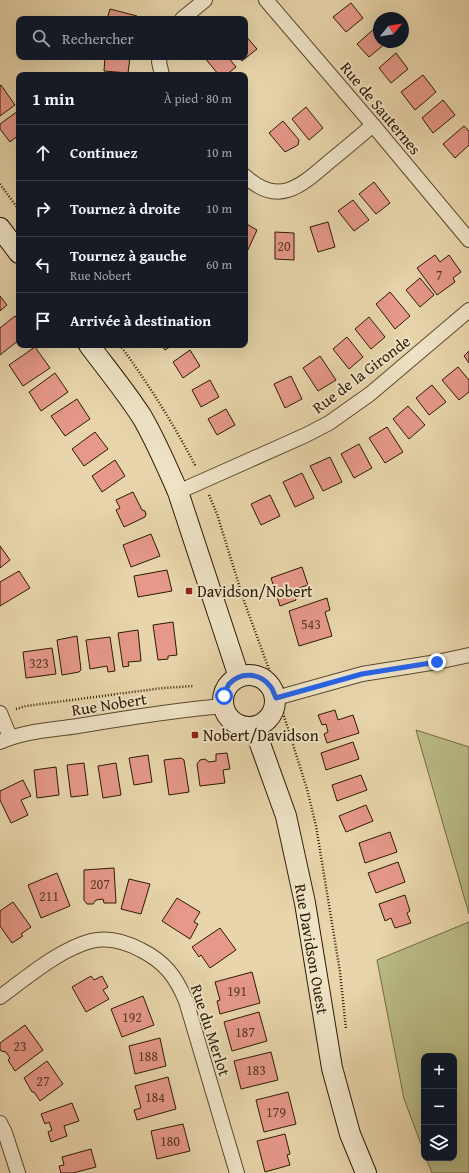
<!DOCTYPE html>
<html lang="fr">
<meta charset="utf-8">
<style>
:root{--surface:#171b24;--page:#242831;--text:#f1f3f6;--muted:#9ea1a6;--line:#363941}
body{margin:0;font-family:"Gentium Book Plus",serif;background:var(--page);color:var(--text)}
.controls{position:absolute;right:12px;bottom:12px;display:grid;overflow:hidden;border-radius:8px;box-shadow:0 4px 16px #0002}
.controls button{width:36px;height:36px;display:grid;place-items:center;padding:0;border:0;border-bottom:1px solid var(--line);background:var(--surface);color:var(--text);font:20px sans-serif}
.compass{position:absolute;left:373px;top:12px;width:36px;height:36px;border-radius:50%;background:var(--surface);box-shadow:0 4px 16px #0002;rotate:60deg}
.stop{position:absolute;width:12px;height:12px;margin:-9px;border:3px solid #2563eb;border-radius:50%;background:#fff}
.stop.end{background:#2563eb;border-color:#fff;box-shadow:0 1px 4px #0008}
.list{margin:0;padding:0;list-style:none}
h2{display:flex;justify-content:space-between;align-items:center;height:52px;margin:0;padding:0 16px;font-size:17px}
h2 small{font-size:13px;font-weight:400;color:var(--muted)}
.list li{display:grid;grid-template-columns:26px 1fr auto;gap:12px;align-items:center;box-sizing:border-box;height:56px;padding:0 16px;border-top:1px solid var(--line)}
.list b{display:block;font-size:15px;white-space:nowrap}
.list p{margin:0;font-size:13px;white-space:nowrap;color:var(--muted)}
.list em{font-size:13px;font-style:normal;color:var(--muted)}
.icon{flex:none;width:22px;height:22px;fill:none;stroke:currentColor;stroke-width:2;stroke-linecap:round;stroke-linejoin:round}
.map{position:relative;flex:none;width:469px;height:1173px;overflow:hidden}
.search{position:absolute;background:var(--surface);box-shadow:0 4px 16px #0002;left:16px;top:16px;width:232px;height:44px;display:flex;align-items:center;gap:10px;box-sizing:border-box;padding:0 14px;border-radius:8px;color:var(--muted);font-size:15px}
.panel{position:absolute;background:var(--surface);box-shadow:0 4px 16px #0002;left:16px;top:72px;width:232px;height:276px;border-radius:8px}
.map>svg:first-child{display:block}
</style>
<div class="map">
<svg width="469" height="1173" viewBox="0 0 469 1173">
<rect width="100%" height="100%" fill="#e8d5ab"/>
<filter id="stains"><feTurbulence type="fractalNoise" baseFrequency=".005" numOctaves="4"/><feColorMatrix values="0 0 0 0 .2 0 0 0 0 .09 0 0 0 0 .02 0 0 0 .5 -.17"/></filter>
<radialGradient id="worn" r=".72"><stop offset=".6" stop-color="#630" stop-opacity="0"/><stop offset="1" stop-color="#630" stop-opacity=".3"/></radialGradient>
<g fill="#babc86" stroke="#726b44">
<path d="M416,730L469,747V914Z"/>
<path d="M469,922V1173H432L426,1158H454V1056H424V1152L404,1099L377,960Z"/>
</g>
<g fill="#e69889" stroke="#2b1a03">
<path d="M351,3L363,18L346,32L333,17Z"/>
<path d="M110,9L137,16L136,19H107Z"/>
<path d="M374,29L379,34V42L386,43L369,57L357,44Z"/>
<path d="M245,35L257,49L242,61L239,57H245Z"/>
<path d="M396,53L408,69L391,83L379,68Z"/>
<path d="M105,57H130L128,73L104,71Z"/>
<path d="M204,57H228L236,67L226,75H219Z"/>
<path d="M423,75L436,92L415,110L401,92Z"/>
<path d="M1,85L15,105L0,116V86Z"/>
<path d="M443,100L455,115L433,133L422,118Z"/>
<path d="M306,107L323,128L309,140L292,119Z"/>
<path d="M18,111L19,135L10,142L0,129V124Z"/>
<path d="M283,121L299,140L298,145L285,152L269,133Z"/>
<path d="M464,126L469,131V145L455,158L443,144Z"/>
<path d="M374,182L390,203L376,214L359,194Z"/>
<path d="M353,200L369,220L354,231L338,211Z"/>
<path d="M328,222L335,247L318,252L310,227Z"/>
<path d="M245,223L257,230L246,254L245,253Z"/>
<path d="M275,232L294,233V260L275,259Z"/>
<path d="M435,255L440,262L449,255L461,272L453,278L455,282L437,295L417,268Z"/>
<path d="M420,278L434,295L420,307L406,290Z"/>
<path d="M390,292L410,316L395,329L376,304Z"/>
<path d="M0,296L7,305L0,311Z"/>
<path d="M15,316L19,321V340L0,355V328Z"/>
<path d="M369,317L385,337L371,349L355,329Z"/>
<path d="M347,337L363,357L349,369L333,349Z"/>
<path d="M161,345H173L165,350Z"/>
<path d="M35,347L50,368L23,386L9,365Z"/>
<path d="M190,350L200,366L183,378L173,362Z"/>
<path d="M469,351V363L464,356Z"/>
<path d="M320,356L336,380L318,391L303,368Z"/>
<path d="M458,367L469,380V392L459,400L442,380Z"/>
<path d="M55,373L68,392L41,411L29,392Z"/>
<path d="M291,376L302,399L285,408L274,384Z"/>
<path d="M210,380L219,397L201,407L192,390Z"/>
<path d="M432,385L446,402L429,415L416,398Z"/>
<path d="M77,399L90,419L65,436L51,416Z"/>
<path d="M408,406L425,425L409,439L393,419Z"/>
<path d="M226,409L235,425L217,435L208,419Z"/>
<path d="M387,427L403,452L385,463L369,438Z"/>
<path d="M95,432L108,449L84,466L72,449Z"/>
<path d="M359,444L372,468L354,478L341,454Z"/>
<path d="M330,457L342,482L323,491L310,466Z"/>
<path d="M115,460L125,476L102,492L92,476Z"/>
<path d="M302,473L314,498L295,507L283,482Z"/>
<path d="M133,492L142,510L145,511L146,514L145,517L124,527L116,510L120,508L116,500Z"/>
<path d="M270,495L280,516L261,525L251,504Z"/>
<path d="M151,534L160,556L131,567L123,545Z"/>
<path d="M0,546L10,560L0,568Z"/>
<path d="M302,567L308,585L293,590L296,600L280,606L271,578Z"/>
<path d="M167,570L172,591L138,597L134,576Z"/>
<path d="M19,571L30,588L0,606V582Z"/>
<path d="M327,598L330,610L325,612L332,636L299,646L289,611Z"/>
<path d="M173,622L177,655L168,656V659L158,660L153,625Z"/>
<path d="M138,630L141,661L128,662L129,666L123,667L118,633Z"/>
<path d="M77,636L81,670L79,672L62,675L57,640Z"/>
<path d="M110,637L115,671L108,672L107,666L90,669L86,640Z"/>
<path d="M52,648L56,674L26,678L23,652Z"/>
<path d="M335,710L338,720L353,715L359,733L327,743L324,734L328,732L326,724L322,725L318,715Z"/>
<path d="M353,742L359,759L326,770L321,753Z"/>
<path d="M227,753L230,769L223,770L225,783L200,786L197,764L200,760L205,759L209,762L216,761V754Z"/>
<path d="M148,755L152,782L134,785L129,758Z"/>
<path d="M181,758L184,760L189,792L169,795L164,760Z"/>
<path d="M84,763L88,795L71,797L67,765Z"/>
<path d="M116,763L121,795L103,798L98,766Z"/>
<path d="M56,767L59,795L37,798L34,770Z"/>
<path d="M361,775L367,790L337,801L332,785Z"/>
<path d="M23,780L31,796L21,800L28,815L11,823L0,800V791Z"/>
<path d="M366,805L373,821L346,832L339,816Z"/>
<path d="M390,832L397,852L365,863L359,843Z"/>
<path d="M398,862L405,882L376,893L368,873Z"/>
<path d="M114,868L116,903H104L103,899L96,900L93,904H87L84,900V870Z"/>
<path d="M57,873L70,906L41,918L28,885Z"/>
<path d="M129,879L150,884L141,914L121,909Z"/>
<path d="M405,895L410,911L407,913L411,923L395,928L391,918L385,921L379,904Z"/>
<path d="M177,898L200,912L194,922L198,924L190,939L162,921Z"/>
<path d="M13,902L31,927L21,934L23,936L12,943L0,926V911Z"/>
<path d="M220,928L236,950L210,968L201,955L199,957L192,947Z"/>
<path d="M252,972L260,1003L220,1014L217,1001L220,1000L215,982Z"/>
<path d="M91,976L94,980L102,976L108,987L103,990L109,999L86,1012L72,987Z"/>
<path d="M143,996L154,1025L122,1037L111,1009Z"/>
<path d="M259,1012L267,1041L232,1051L224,1022Z"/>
<path d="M25,1025L43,1050L15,1071L8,1060L10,1058L6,1052L1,1051L0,1049V1043Z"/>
<path d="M160,1038L166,1066L135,1074L129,1046Z"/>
<path d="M271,1052L278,1080L241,1089L234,1061Z"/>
<path d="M47,1061L63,1084L40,1101L34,1092H32L24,1078Z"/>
<path d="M168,1077L176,1109L137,1120L134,1110L141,1108L135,1086Z"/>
<path d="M288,1092L296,1124L264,1132L256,1100Z"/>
<path d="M72,1103L79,1121L64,1126L67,1136L51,1142L48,1132L52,1130L49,1122L45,1124L41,1114Z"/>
<path d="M183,1124L190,1151L157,1159L151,1131Z"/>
<path d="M285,1134L290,1154L287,1155L290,1165L265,1172L257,1141Z"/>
<path d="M91,1149L96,1167L73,1173H61L59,1166L64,1165L62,1157Z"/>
</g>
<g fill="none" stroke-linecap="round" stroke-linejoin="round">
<defs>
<g id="street">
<path d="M266,0L373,125L469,240"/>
<path d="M182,19L205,0"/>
<path d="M160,57L159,62L162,75"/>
<path d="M245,176C279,208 302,185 330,161C345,149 359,137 373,125"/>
<path d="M178,492L306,435L329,423L370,394L469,310"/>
<path d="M276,698L362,674L437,662L469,655"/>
<path d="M0,713L10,737"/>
<path d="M0,742C23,731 52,730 78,726C126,718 175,710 224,706"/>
<path d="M0,997C26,978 60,949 91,941C108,937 126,942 141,950C165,962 176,977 186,1001L237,1173"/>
<path d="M0,1123L5,1133L18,1173"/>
</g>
<g id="secondary">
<path d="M0,228L19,253"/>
<path d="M89,345C107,369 126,392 142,417C156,441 167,467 178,492L239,677"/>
<circle cx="249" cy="701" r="26"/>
<path d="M254,727L286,816L305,903L332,1068L350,1134L366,1173"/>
</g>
</defs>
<use href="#street" stroke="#5a492d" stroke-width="16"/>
<use href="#secondary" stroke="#2b1a03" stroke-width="22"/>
<g stroke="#2b1a03" stroke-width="2.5" stroke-dasharray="1 2" stroke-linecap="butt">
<path d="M0,184L19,210"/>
<path d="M120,345C149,385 173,423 196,467"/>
<path d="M209,495L217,514L244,601L274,683"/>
<path d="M16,709L26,706L163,688L194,686"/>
<path d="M283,713L307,789L316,826L340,972L346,1029"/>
</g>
<use href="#street" stroke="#f0e4c8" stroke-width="14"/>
<use href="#secondary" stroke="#f0e4c8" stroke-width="20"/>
</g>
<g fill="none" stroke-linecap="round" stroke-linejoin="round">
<path stroke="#2563eb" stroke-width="5" d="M224,696C225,692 227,687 229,684C241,671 260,673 270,686C273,689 274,694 276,698L362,674L437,662"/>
</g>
<g fill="#8f2418" stroke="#f0e4c8" stroke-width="1.5">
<rect x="185" y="587" width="8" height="8" rx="2"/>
<rect x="191" y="731" width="8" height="8" rx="2"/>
</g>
<g text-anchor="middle" stroke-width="4" stroke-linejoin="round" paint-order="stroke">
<g font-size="14" fill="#5a3a24">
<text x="284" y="251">20</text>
<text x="439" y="280">7</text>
<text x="311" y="629">543</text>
<text x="39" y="668">323</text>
<text x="100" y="889">207</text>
<text x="49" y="901">211</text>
<text x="237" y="996">191</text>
<text x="132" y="1022">192</text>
<text x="245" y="1037">187</text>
<text x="20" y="1051">23</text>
<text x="148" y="1061">188</text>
<text x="256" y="1075">183</text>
<text x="43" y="1086">27</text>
<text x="155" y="1102">184</text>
<text x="276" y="1117">179</text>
<text x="170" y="1146">180</text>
</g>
<g font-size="16" fill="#2b1a03" stroke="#f0e4c8">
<text transform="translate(381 108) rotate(50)" y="6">Rue de Sauternes</text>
<text transform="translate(361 374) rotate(-37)" y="6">Rue de la Gironde</text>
<text transform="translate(109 704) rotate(-9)" y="6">Rue Nobert</text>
<text transform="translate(312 949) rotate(80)" y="6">Rue Davidson Ouest</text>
<text transform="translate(211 1030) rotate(72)" y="6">Rue du Merlot</text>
</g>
<g font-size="16" fill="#2b1a03" stroke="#f0e4c8" text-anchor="start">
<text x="197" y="597">Davidson/Nobert</text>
<text x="203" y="741">Nobert/Davidson</text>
</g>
</g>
<rect width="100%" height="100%" filter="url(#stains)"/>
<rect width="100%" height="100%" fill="url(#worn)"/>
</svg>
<div class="controls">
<button>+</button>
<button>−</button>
<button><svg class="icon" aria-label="layers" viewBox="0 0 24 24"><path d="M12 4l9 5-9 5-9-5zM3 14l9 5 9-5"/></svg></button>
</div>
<svg class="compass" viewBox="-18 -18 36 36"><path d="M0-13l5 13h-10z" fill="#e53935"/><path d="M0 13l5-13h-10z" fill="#9ea1a6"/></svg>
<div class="stop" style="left:224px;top:696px"></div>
<div class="stop end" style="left:437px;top:662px"></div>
<div class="search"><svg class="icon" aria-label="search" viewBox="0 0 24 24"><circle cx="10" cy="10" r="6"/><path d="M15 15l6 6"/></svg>Rechercher</div>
<section class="panel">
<h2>1 min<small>À pied · 80 m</small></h2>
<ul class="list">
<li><svg class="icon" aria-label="ahead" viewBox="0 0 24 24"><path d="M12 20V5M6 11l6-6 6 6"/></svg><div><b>Continuez</b></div><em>10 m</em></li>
<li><svg class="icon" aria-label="right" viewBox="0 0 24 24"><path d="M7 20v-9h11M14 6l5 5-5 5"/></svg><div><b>Tournez à droite</b></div><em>10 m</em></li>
<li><svg class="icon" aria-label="left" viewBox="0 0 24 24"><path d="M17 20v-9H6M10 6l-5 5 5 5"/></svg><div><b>Tournez à gauche</b><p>Rue Nobert</p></div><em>60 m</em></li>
<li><svg class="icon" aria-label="arrive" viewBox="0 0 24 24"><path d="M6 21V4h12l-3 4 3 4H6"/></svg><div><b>Arrivée à destination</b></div></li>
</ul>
</section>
</div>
